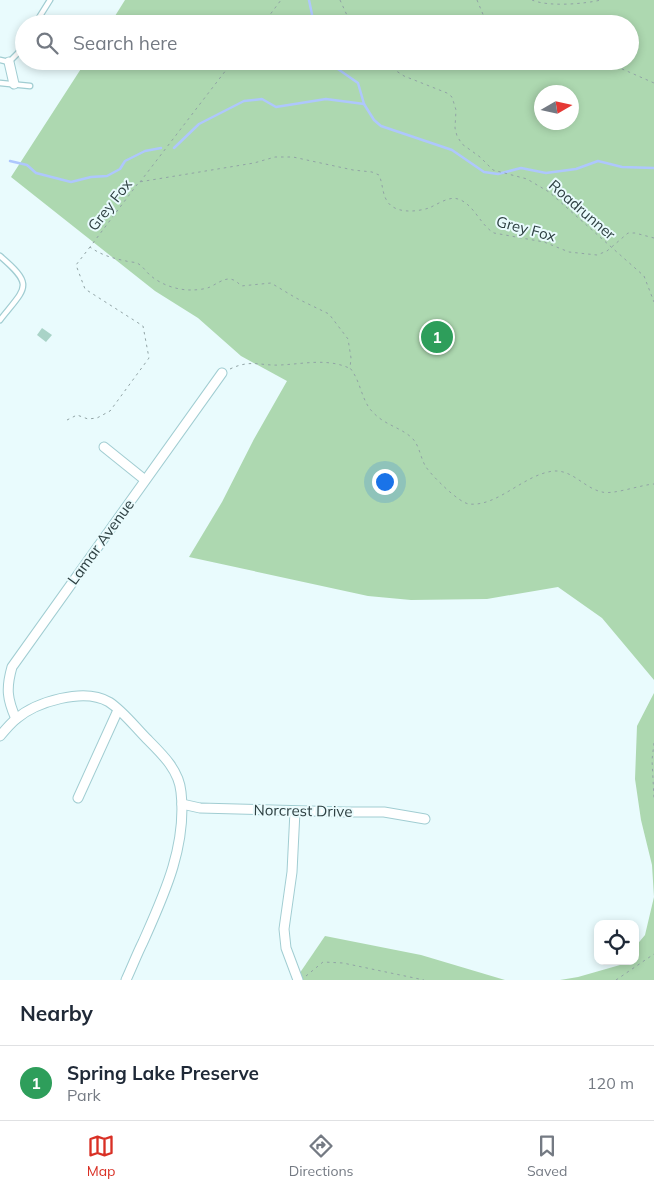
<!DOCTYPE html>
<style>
:root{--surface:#fff;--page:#f2f2f3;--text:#1f2937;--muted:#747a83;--line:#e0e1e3;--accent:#d93025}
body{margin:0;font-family:Mulish,sans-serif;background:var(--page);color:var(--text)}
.controls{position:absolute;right:15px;bottom:15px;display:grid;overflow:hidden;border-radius:10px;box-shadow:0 2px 8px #0003}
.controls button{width:45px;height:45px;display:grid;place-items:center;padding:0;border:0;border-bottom:1px solid var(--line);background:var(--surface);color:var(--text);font:25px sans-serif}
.compass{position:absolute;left:534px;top:85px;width:45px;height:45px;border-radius:50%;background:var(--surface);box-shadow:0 2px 8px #0003;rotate:81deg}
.you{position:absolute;left:384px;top:481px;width:18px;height:18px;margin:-12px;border:4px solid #fff;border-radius:50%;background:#1a73e8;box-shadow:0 0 0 8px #1a73e833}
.badge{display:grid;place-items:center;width:32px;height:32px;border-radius:50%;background:var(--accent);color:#fff;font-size:16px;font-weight:700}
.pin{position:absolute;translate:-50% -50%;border:2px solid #fff;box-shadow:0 1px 5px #0006}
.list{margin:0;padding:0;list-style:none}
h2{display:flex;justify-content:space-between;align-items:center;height:65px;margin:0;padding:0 20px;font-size:21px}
h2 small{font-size:16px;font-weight:400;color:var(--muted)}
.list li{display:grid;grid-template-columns:32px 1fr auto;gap:15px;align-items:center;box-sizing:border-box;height:75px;padding:0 20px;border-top:1px solid var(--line)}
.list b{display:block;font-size:19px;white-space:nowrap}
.list p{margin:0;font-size:16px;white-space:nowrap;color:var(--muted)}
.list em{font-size:16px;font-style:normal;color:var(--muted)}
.icon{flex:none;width:28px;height:28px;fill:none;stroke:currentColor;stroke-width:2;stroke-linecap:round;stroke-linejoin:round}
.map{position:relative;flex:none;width:654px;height:980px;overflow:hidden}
.search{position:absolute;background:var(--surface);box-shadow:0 2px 8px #0003;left:15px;right:15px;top:15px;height:55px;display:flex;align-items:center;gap:12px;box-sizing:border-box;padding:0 18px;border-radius:28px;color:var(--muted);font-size:19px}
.sheet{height:140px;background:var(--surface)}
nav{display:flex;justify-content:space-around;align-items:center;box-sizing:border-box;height:70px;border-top:1px solid var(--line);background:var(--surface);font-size:14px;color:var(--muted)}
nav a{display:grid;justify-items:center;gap:2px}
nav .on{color:var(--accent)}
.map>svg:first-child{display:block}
</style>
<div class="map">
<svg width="654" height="980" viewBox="0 0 654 980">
<rect width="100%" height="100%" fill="#e9fbfd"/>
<g fill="#add8b0" fill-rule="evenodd">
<path d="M125,0H654V680L602,618L558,587L487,599L411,600L368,596L189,557L222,502L254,439L287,381L241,356L198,318L155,291L11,177L86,61H630V24H110ZM542,92H572V122H542Z"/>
<path d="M654,693V980H560L578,977L620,965L624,961H635V947L645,935L654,897L652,865L641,820L635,779L637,726Z"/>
<path d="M325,936L421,955L505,980H295Z"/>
</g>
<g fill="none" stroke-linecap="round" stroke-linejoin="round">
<g stroke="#aec7fd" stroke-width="2.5">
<path d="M309,0L314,24"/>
<path d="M330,61L335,67L358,83L364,104L374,120L381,126L452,150L484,172L498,174L521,168L546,173L576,169L598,161L622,167L654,168"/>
<path d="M174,148L199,124L244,101L262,99L276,107L326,99L364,104"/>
<path d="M10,161L27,165L36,173L71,182L91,177L107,176L120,169L125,161L145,151L161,148"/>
</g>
</g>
<path fill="#a9d3c7" d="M42,328L52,335L46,342L37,335Z"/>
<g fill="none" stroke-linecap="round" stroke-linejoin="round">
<defs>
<g id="lane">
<path d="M35,24L50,0"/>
<path d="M0,60L9,62L18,53L24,43"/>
<path d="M0,83L30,86"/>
<path d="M0,256C35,286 26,287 0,320"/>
</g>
<g id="street">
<path d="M9,62L14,84"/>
<path d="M104,447L145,480"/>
<path d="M16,719C7,699 6,688 12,667L222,373"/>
<path d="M0,736C5,730 10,724 16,719C36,702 84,687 109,702C123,711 135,727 147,739C162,754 179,770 181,792C187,846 164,895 143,942C137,954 132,967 126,980"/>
<path d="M78,798L118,710"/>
<path d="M182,804L200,808L346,812H384L425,819"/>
<path d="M295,811L292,872L284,929L286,948L298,980"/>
</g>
</defs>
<use href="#lane" stroke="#a1cdd2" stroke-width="7"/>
<use href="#street" stroke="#a1cdd2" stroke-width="11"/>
<g stroke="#91a3a5" stroke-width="1" stroke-dasharray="2.5 4" stroke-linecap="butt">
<path d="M340,0L351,24"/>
<path d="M477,0L487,24"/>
<path d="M532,0C548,7 584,4 601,0"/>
<path d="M263,24L281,0"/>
<path d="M381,61L404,76L447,93L452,97L456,110L455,128L457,136L462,144L480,157L493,170L527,179L549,192L644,276L654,302"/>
<path d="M513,61L559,63L580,61"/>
<path d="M604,61L654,83"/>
<path d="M140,182L233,61"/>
<path d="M654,238L635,233H628L607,251L597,255L569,252L544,242L494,233C480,225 474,204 458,199C449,196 438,204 429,208C416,212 395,214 387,201C382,193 383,184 379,175L372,172L353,170L293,157H275L254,163L139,182L90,247C101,255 112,258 126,261C129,262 134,262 137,263C143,266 146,272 151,276C162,285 177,290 191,290C197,290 206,289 210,287C222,281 230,273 241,286L271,283L296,298L329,314L348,339L351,358L350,368C360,380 361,397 370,409C383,425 398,426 411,437C420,445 420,458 426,467C432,476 459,503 469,504C498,507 524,474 554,471C573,470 584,488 602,492C613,495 640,485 654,484"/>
<path d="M230,369C251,359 260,366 280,365C303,364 327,358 349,368"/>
<path d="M67,420L77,415L88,419L97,418L110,411L149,358L143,326L85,289L76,265L90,247"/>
<path d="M654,743L652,760L654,798"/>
<path d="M306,976L323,962L343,963L424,980"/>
<path d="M616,980L654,954"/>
</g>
<use href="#lane" stroke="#fff" stroke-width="4.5"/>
<use href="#street" stroke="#fff" stroke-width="9"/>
</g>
<g text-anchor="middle" stroke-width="4" stroke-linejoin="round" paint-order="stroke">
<g font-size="15" fill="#2e4042" stroke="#e9fbfd">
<text transform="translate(110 205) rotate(-52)" y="5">Grey Fox</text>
<text transform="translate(582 210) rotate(41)" y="5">Roadrunner</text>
<text transform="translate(526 229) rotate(15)" y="5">Grey Fox</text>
<text transform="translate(101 542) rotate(-54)" y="5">Lamar Avenue</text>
<text transform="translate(303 811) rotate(1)" y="5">Norcrest Drive</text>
</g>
</g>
</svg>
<div class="controls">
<button><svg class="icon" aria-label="locate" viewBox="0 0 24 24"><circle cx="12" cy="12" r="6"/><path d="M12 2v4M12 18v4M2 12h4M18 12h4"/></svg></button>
</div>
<svg class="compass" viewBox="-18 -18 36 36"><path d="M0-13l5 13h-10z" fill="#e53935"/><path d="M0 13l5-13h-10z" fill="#747a83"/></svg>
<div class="you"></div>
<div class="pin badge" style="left:437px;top:337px;background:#2e9e5b">1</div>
<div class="search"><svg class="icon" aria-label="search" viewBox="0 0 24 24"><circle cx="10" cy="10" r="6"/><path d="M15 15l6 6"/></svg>Search here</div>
</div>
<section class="sheet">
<h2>Nearby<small></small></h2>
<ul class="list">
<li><span class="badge" style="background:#2e9e5b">1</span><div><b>Spring Lake Preserve</b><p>Park</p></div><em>120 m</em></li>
</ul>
</section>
<nav>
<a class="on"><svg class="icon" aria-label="map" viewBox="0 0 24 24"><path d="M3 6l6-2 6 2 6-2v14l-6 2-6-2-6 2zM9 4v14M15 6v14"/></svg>Map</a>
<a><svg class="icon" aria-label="directions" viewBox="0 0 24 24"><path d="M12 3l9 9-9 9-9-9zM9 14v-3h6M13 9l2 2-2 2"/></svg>Directions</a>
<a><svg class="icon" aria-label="saved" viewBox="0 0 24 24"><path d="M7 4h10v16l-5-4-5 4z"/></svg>Saved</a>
</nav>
